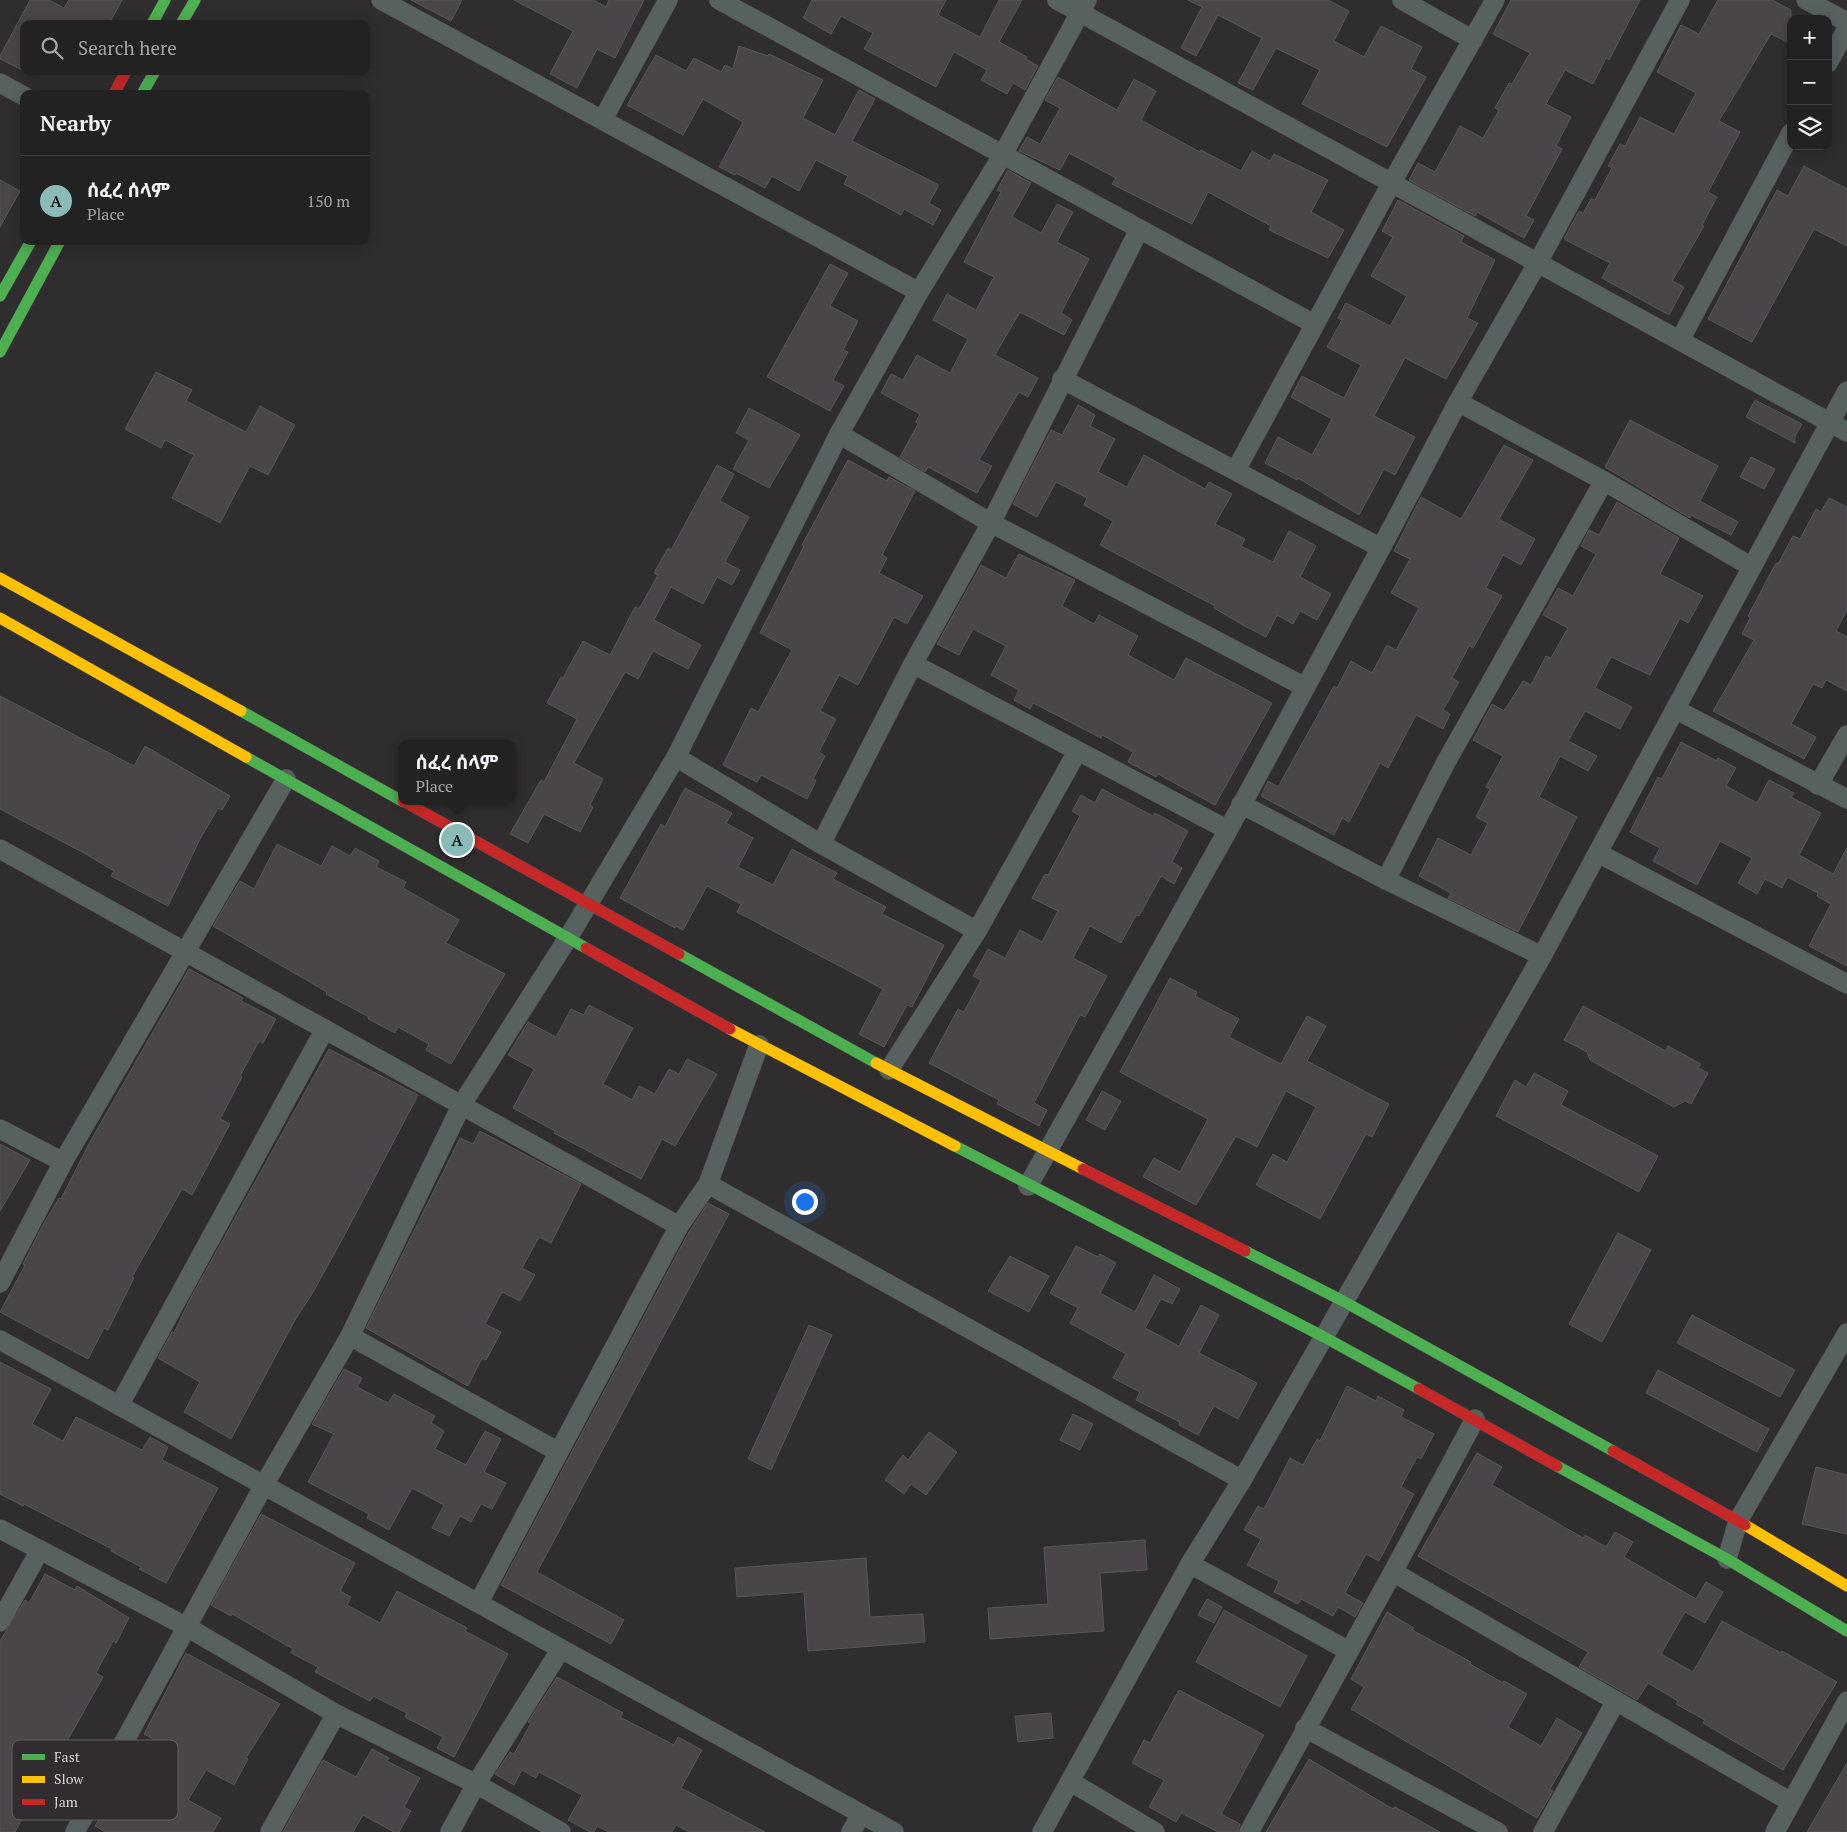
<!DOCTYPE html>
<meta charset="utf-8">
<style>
:root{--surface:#232222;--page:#2b2a2a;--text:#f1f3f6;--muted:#a3a4a5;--line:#403f40;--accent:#8bbbb9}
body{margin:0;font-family:"PT Serif","Noto Sans Ethiopic",serif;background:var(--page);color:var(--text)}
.controls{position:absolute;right:15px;top:15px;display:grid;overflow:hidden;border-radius:10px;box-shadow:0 2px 12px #0003}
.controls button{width:45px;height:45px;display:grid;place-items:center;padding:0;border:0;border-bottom:1px solid var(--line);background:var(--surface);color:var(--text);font:25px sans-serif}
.you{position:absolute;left:804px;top:1201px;width:18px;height:18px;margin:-12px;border:4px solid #fff;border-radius:50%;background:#1a73e8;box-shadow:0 0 0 8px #1a73e833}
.badge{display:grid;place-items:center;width:32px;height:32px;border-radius:50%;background:var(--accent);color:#111;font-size:16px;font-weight:700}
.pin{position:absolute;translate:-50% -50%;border:2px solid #fff;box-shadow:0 1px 5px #0006}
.popup{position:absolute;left:398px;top:740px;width:118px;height:65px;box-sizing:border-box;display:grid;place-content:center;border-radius:10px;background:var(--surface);filter:drop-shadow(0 1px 4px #0005);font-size:16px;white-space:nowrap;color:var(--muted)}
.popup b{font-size:19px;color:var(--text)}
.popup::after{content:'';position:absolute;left:50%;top:100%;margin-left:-10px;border:10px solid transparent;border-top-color:var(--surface)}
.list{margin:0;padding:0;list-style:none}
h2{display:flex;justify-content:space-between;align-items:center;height:65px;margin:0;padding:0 20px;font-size:21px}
h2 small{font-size:16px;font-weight:400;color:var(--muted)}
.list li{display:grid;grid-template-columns:32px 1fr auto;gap:15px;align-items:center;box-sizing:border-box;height:90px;padding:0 20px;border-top:1px solid var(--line)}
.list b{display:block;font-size:19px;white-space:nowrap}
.list p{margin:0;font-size:16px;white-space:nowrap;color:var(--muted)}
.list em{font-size:16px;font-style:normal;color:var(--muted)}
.icon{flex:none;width:28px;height:28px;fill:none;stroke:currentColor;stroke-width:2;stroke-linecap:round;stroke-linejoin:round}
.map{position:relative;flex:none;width:1847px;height:1832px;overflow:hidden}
.search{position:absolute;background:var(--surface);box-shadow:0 2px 12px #0003;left:20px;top:20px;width:350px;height:55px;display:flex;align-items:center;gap:12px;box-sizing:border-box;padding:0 18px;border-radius:10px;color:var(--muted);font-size:19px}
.panel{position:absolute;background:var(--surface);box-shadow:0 2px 12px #0003;left:20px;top:90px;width:350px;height:155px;border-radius:10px}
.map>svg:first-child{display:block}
</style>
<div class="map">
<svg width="1847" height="1832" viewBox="0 0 1847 1832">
<rect width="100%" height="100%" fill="#2f2d2e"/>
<g fill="#4a4549" stroke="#585657">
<path d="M30,0H49L64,8L69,0H122L109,24H24V71L0,59V56Z"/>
<path d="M411,0H462L451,21Z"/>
<path d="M514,0H593L606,7L609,0H644L615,58L597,49L577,88L550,74L573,31Z"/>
<path d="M812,0H946L938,15L980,37L999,0H1022L999,42L1027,57L1026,59L1038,66L1025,90L1013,83L1007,94L981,80L987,70L954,52L936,87L864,49L873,33L841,16L831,34L803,18Z"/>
<path d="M1188,0H1328L1349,11L1334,41L1364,57L1381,26L1422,47L1411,69L1426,77L1387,147L1302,104L1320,70L1276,48L1253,90L1238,83L1262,38L1218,15L1196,56L1181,48L1202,7Z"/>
<path d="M1511,0H1640L1609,60L1606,58L1593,84L1565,70L1546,104L1571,117L1556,146L1562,149L1526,216L1534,220L1524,238L1477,212L1475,216L1409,180L1418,163L1435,172L1460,126L1483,138L1499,110L1495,108L1509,83L1512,84L1530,53L1493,34Z"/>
<path d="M1718,0H1772L1791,10V44L1771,34L1719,121L1740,132L1708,192L1717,197L1702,225L1704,226L1672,281L1684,287L1669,315L1602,278L1610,263L1564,239L1579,211L1583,213L1591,199L1595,200L1612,168L1608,166L1620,144L1625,146L1640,117L1674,134L1696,93L1657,72L1681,25L1699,34Z"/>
<path d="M739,46L768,56L769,54L823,80L803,118L835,135L859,90L875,99L852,141L939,185L929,203L941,210L933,225L904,209L901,215L844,184L848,176L816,160L799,191L772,176L765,188L736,173L735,175L719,167L743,122L703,99L683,135L627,105L656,55L686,71L694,58L721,72L725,65L733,69Z"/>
<path d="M1058,77L1117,110L1134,79L1156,91L1141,120L1200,152L1201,150L1241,171L1252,151L1270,161L1274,154L1328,180L1311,212L1344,230L1328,258L1269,230L1271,226L1208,192L1192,224L1112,184L1116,178L1069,153L1060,170L1019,151L1027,137L1040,144L1060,108L1045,100Z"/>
<path d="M1804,166L1847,189V246L1814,229L1752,342L1708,319L1777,190L1788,196Z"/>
<path d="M1008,170L1031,183L1012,217L1041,233L1057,204L1073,212L1057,242L1089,259L1061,313L1072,320L1064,335L1020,312L995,355L1038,378L1028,397L1019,392L979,460L992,466L977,493L928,467L925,472L900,457L918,424L916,422L920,414L881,393L891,374L903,380L917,355L950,373L968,339L933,320L947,294L976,310L994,277L964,262L1001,192L997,190Z"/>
<path d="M0,180L20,191L0,227Z"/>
<path d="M1398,200L1464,236L1461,242L1495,260L1467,318L1478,323L1446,379L1405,358L1374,416L1415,437L1395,475L1384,469L1359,515L1298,478L1297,480L1265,463L1278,437L1312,455L1332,419L1291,397L1302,376L1344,398L1361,365L1327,347L1342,320L1338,318L1346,303L1390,326L1407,296L1371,276L1393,237L1382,231Z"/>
<path d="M830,264L848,273L830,306L858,321L843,350L848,352L833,380L844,386L830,411L767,377Z"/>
<path d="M156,372L192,390L186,401L246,432L260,406L295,425L268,475L250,466L220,523L172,498L194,455L165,440L161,448L125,429Z"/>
<path d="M1755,400L1802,424L1795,436V443L1746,417Z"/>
<path d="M1078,405L1095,415L1090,426L1115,439L1098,472L1127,487L1144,455L1205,489L1209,482L1232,494L1215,524L1245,539L1241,546L1273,562L1289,531L1316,546L1300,577L1331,594L1317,620L1300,611L1293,624L1277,615L1266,637L1241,624L1214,608L1215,606L1100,545L1113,521L1084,505L1087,498L1056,482L1037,517L1013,504L1051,430L1062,435Z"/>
<path d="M749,408L800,435L769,488L733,469L749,440L736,433Z"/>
<path d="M1630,420L1718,466L1700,501L1738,522L1731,535L1691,515L1690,518L1605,467Z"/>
<path d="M1504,445L1533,460L1499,519L1535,539L1521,565L1503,555L1486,588L1502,596L1473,648L1469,646L1452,678L1459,682L1443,710L1450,714L1443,729L1416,715L1388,768L1380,763L1349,822L1342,818L1334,835L1261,796L1268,781L1278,787L1334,686L1337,688L1351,661L1372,673L1387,645L1396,650L1419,608L1391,593L1410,559L1394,551L1421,497L1461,519Z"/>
<path d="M1751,457L1775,469L1764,489L1740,477Z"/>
<path d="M848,460L887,481L889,477L915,491L882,555L887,558L879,573L923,596L907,624L894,617L858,685L839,675L820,711L836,719L819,752L825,756L813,779L816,781L807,799L761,775L757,782L723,765L751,708L758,712L792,650L760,633L804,546L802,545Z"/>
<path d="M717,465L734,474L720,501L749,517L725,562L740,570L732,585L717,577L703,604L671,587L654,620L701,645L688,669L653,651L638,679L625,672L574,763L603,779L590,805L593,807L580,832L544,814L528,843L510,834L541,780L544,782L577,719L547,703L561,677L563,678L583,641L610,655L635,607L639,609L658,575L654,573L668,548L671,550Z"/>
<path d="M1829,498L1847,507V610L1836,631L1847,637V691L1826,680L1822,688L1813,684L1791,724L1816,737L1804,759L1713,711L1754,640L1742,634L1750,618L1748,616L1776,563L1778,564L1793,536L1800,539L1816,509L1821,512Z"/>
<path d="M1617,502L1679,538L1660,574L1703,596L1688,623L1680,618L1650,675L1611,657L1595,688L1632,707L1620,729L1585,711L1568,741L1597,756L1588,771L1560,756L1539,797L1577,817L1518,932L1448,898L1451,893L1419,876L1438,838L1471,855L1488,823L1476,817L1490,789L1486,787L1503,756L1473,740L1492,704L1504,711L1523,681L1531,685L1546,656L1551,658L1568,628L1543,615L1558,588L1573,596L1596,554L1581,546L1589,530L1599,535Z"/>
<path d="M1019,554L1075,580L1062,606L1094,624L1099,615L1138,636L1128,655L1174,680L1186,658L1272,703L1215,805L1158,774L1156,777L1128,762L1133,752L1102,735L1101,738L1033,703L1030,709L1014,700L1019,690L991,675L1006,646L973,629L959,655L937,644L981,565L1006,578Z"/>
<path d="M0,696L134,766L145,746L230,796L222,810L218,808L199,841L168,906L111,876L114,871L84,853L0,809Z"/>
<path d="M1681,742L1717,761L1718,758L1736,768L1726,786L1757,803L1769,780L1794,793L1791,797L1821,813L1799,855L1833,874L1847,848V966L1809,946L1831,904L1817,896L1818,893L1787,877L1782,888L1765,879L1757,894L1738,883L1752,858L1720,841L1697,885L1653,861L1660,848L1630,832L1658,777L1662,779Z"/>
<path d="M685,788L732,813L726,823L753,838L738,867L773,885L792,849L837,873L833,879L886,907L882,914L944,945L912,1007L907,1005L884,1047L859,1034L883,989L737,912L741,904L707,886L683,930L676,926L675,928L620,898L661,824L665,827Z"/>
<path d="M1102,789L1153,816L1155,813L1188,831L1172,862L1182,868L1174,884L1161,876L1139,916L1136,915L1121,943L1090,926L1073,958L1107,976L1085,1017L1080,1015L1034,1103L1047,1110L1039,1126L997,1104L999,1100L929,1063L958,1009L964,1012L981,980L973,976L988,949L1005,958L1020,930L1042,942L1058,911L1032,898L1045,874L1048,875L1080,816L1072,811L1081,795L1095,803Z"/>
<path d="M277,844L321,866L332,846L350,856L355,848L379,861L376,867L406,882L403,888L459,920L446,943L505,974L451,1064L426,1050L429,1044L398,1027L395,1033L368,1019L369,1017L326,994L327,992L213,926L240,881L254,889Z"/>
<path d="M189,969L243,998L241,1001L276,1019L263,1043L259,1041L240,1076L242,1077L220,1119L230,1124L192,1195L182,1189L132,1277L134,1278L108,1330L104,1328L88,1359L0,1312L25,1265L23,1264L43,1225L59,1198L61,1199L91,1140Z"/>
<path d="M1170,978L1197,992L1195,996L1239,1019L1229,1037L1281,1064L1307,1016L1326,1026L1307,1061L1389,1104L1372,1137L1366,1134L1320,1219L1256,1185L1273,1154L1287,1162L1316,1107L1286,1091L1257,1147L1236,1136L1196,1205L1143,1177L1154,1158L1180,1172L1208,1119L1120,1072Z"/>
<path d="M589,1005L633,1028L603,1084L632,1100L639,1086L655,1094L669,1069L679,1074L687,1059L717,1074L675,1146L662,1139L641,1179L554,1133L555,1131L513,1108L534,1069L508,1055L528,1022L556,1037L571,1009L584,1015Z"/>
<path d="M1583,1006L1666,1051L1668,1046L1701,1064L1698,1068L1708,1073L1691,1104L1685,1101L1674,1107L1590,1060L1587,1052L1564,1040Z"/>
<path d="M329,1049L418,1095L344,1236L312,1294L295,1320L231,1439L184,1412L200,1382L158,1358L172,1332L174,1333L189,1301Z"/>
<path d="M1534,1073L1568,1091L1561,1105L1658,1156L1639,1192L1496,1116L1515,1080L1526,1087Z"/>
<path d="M1102,1091L1121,1101L1105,1130L1086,1120Z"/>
<path d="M480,1131L581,1184L551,1243L539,1237L522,1268L535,1275L520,1301L502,1292L485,1324L501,1332L486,1360L482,1358L468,1386L366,1328L460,1138L473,1144Z"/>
<path d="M0,1144L30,1160L0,1211Z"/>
<path d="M708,1203L729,1214L537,1572L624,1620L611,1644L501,1585L689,1232Z"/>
<path d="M1618,1233L1651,1250L1602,1342L1569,1324Z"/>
<path d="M1076,1246L1098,1257L1100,1254L1116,1263L1100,1293L1135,1312L1154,1275L1180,1289L1172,1304L1161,1299L1145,1328L1179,1346L1201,1305L1219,1315L1199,1353L1257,1383L1238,1419L1214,1406L1198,1435L1179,1425L1180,1422L1136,1400L1140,1392L1113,1378L1126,1354L1070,1323L1078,1308L1050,1293Z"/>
<path d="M1010,1256L1049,1276L1029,1312L988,1291Z"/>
<path d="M1692,1315L1795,1370L1780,1397L1677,1343Z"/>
<path d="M809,1325L832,1335L771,1470L748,1459Z"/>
<path d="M0,1362L51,1389L32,1424L63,1441L76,1417L142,1450L150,1437L168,1447L162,1460L218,1488L166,1583L139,1569L141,1567L111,1551L112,1549L24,1504L23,1506L0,1494Z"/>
<path d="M344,1369L362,1378L357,1387L388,1403L394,1394L435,1416L431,1423L444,1431L435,1449L466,1465L485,1431L501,1439L484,1472L506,1483L492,1509L481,1504L471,1522L460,1516L449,1536L432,1528L444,1505L412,1488L389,1530L367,1518L369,1514L308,1482L334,1434L312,1424Z"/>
<path d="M1658,1370L1769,1429L1757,1452L1646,1393Z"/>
<path d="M1347,1386L1376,1401L1378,1396L1404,1410L1401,1417L1434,1434L1421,1459L1417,1457L1401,1487L1414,1494L1379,1561L1366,1554L1345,1593L1363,1603L1355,1617L1338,1607L1333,1616L1301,1599L1298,1604L1274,1592L1279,1581L1247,1565L1261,1539L1244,1530L1258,1506L1264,1509L1290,1458L1303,1465L1317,1439L1320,1441Z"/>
<path d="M1073,1414L1093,1424L1080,1450L1060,1440Z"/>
<path d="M929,1432L957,1452L926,1495L911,1484L904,1494L885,1480L903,1455L908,1460Z"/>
<path d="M1477,1453L1502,1467L1492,1485L1583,1538L1585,1535L1606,1547L1615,1532L1633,1542L1624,1557L1696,1599L1706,1582L1723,1592L1705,1623L1685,1612L1661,1654L1693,1672L1722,1621L1781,1653L1782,1651L1837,1682L1783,1770L1703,1723L1705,1720L1676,1704L1678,1701L1648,1683L1637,1700L1579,1667L1588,1652L1418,1556Z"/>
<path d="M1816,1467L1847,1475V1534L1802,1524Z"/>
<path d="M261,1514L355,1563L340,1591L351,1597L347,1605L380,1623L397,1591L467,1628L465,1631L508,1654L454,1757L437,1748L443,1737L405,1717L407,1713L373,1696L370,1701L315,1672L318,1667L291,1653L293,1649L232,1614L231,1616L211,1605Z"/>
<path d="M1145,1540L1147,1570L1100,1573L1104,1631L990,1639L988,1608L1048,1604L1044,1547Z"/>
<path d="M866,1558L870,1617L923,1614L925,1642L808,1651L804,1592L737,1597L735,1568Z"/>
<path d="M45,1574L75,1590L77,1586L129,1618L116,1643L113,1641L96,1673L103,1677L56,1761L54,1760L15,1832H0V1641L25,1600L29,1603Z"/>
<path d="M1207,1599L1222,1607L1214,1623L1198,1615Z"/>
<path d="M1224,1610L1307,1656L1280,1707L1196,1662Z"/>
<path d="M1387,1612L1414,1628L1412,1630L1471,1662L1470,1664L1503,1683L1504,1681L1527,1694L1508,1727L1541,1746L1557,1718L1582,1733L1550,1789L1553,1791L1537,1818L1351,1709L1364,1687L1351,1679Z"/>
<path d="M186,1653L280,1704L246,1758L248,1759L234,1785L206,1770L188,1800L221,1818L213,1832H105L95,1826L128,1769L159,1786L177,1753L144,1734Z"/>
<path d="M557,1677L623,1713L620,1717L674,1745L678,1737L702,1750L681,1788L765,1832H689L676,1825L672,1832H609L597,1826L594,1832H590L568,1820L582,1795L539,1772L536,1778L522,1770L514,1785L495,1774L510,1752L514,1754L531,1723L528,1722Z"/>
<path d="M1179,1690L1264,1735L1221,1814L1240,1824L1238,1832H1218L1181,1813L1176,1822L1149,1807L1164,1780L1132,1763L1144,1740L1150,1743Z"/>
<path d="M1051,1713L1053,1738L1018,1742L1015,1716Z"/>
<path d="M372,1749L389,1758L387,1761L420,1778L404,1807L411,1811L399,1832H394L363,1815L353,1832H283L323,1760L356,1777Z"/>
<path d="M1309,1759L1393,1809L1395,1807L1440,1832H1266Z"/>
<path d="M1847,1763V1832H1807Z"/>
</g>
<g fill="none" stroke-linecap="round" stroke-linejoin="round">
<defs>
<g id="street">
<path d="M381,0L919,292"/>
<path d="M719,0L1314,324"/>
<path d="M1057,0L1847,432"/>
<path d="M1402,0L1473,40"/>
<path d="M1806,0L1847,22"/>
<path d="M1828,63L1847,28"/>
<path d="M0,83L24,96"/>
<path d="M603,119L668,0"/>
<path d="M1680,340L1791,133"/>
<path d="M1062,379L1381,548"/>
<path d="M1458,402L1604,481L1752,567"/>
<path d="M839,434L991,523L1305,687"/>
<path d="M1236,470L1392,182L1495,0"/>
<path d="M913,664L1228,830"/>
<path d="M1675,709L1847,799"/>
<path d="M676,757L821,844L977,931"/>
<path d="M1818,785L1847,735"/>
<path d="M1241,804L1386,880L1542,956"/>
<path d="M821,844L913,664L991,523L1139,230"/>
<path d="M0,849L679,1226"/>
<path d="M1598,853L1847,984"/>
<path d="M1386,880L1445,764L1604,481"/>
<path d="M889,1070L977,931L1077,752"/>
<path d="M0,1129L63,1162"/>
<path d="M708,1184L1242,1480"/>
<path d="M1028,1186L1228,830L1381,548L1458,402L1537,264L1680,0"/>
<path d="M0,1283L63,1162L286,779"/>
<path d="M350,1336L557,1451"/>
<path d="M0,1340L894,1832"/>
<path d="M120,1404L325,1029"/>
<path d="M0,1529L187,1627L336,1714L476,1784L561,1832"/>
<path d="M1727,1559L1738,1521L1847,1333"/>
<path d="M1190,1564L1349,1651"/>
<path d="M1393,1572L1791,1802"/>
<path d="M479,1602L679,1226L708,1184L759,1045"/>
<path d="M0,1622L40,1550"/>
<path d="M1305,1728L1498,1832"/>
<path d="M1071,1782L1155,1832"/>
<path d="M75,1832L264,1485L350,1336L462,1104L568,938L676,757L839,434L919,292L1002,156L1087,0"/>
<path d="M270,1832L336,1714"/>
<path d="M450,1832L476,1784L561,1649"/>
<path d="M851,1832L861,1815"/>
<path d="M1042,1832L1190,1564L1242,1480L1542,956L1847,391"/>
<path d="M1249,1832L1393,1572L1475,1419"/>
<path d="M1543,1832L1616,1701"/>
<path d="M1775,1832L1847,1701"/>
</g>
<g id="fast">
<path d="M152,24L165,0"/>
<path d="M181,24L195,0"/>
<path d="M142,94L155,71"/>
<path d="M0,296L31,241"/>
<path d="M0,352L60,241"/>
<path d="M241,711L402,801"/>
<path d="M246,757L586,948"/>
<path d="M679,954L876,1063"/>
<path d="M955,1146L1324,1337L1419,1389"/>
<path d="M1245,1251L1343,1301L1613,1451"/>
<path d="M1557,1466L1727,1559L1847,1631"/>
</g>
<g id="slow">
<path d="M0,578L241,711"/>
<path d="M0,618L246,757"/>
<path d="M730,1029L955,1146"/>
<path d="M876,1063L1083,1169"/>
<path d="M1745,1525L1847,1586"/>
</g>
<g id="jam">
<path d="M114,94L126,71"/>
<path d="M403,801L679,954"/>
<path d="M586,948L730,1029"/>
<path d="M1083,1169L1245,1251"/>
<path d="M1419,1389L1557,1466"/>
<path d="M1613,1451L1745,1525"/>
</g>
</defs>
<use href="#street" stroke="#4a4849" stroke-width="20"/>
<use href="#fast" stroke="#4a4849" stroke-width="12"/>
<use href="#slow" stroke="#4a4849" stroke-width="12"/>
<use href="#jam" stroke="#4a4849" stroke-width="12"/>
<use href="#street" stroke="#566160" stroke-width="19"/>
<use href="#fast" stroke="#4caf50" stroke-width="11"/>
<use href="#slow" stroke="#ffc107" stroke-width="11"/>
<use href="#jam" stroke="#c62828" stroke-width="11"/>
</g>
<rect x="12" y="1740" width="166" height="80" rx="8" fill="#302c2f" stroke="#625e61" stroke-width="1"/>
<rect x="22" y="1754" width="23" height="6" fill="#4caf50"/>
<rect x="22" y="1776" width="23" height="7" fill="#ffc107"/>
<rect x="22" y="1799" width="23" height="6" fill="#c62828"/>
<g font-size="14" fill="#d7d4d6">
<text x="54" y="1762">Fast</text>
<text x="54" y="1784">Slow</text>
<text x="54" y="1807">Jam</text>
</g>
</svg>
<div class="controls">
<button>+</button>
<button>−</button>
<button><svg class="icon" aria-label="layers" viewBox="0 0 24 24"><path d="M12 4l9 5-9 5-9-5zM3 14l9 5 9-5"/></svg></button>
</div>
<div class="you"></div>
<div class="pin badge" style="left:457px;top:840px">A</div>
<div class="popup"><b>ሰፈረ ሰላም</b>Place</div>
<div class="search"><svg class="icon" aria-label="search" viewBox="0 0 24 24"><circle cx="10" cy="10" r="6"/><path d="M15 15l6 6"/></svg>Search here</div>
<section class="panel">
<h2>Nearby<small></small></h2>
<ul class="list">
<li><span class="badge">A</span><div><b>ሰፈረ ሰላም</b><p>Place</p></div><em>150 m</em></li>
</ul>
</section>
</div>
